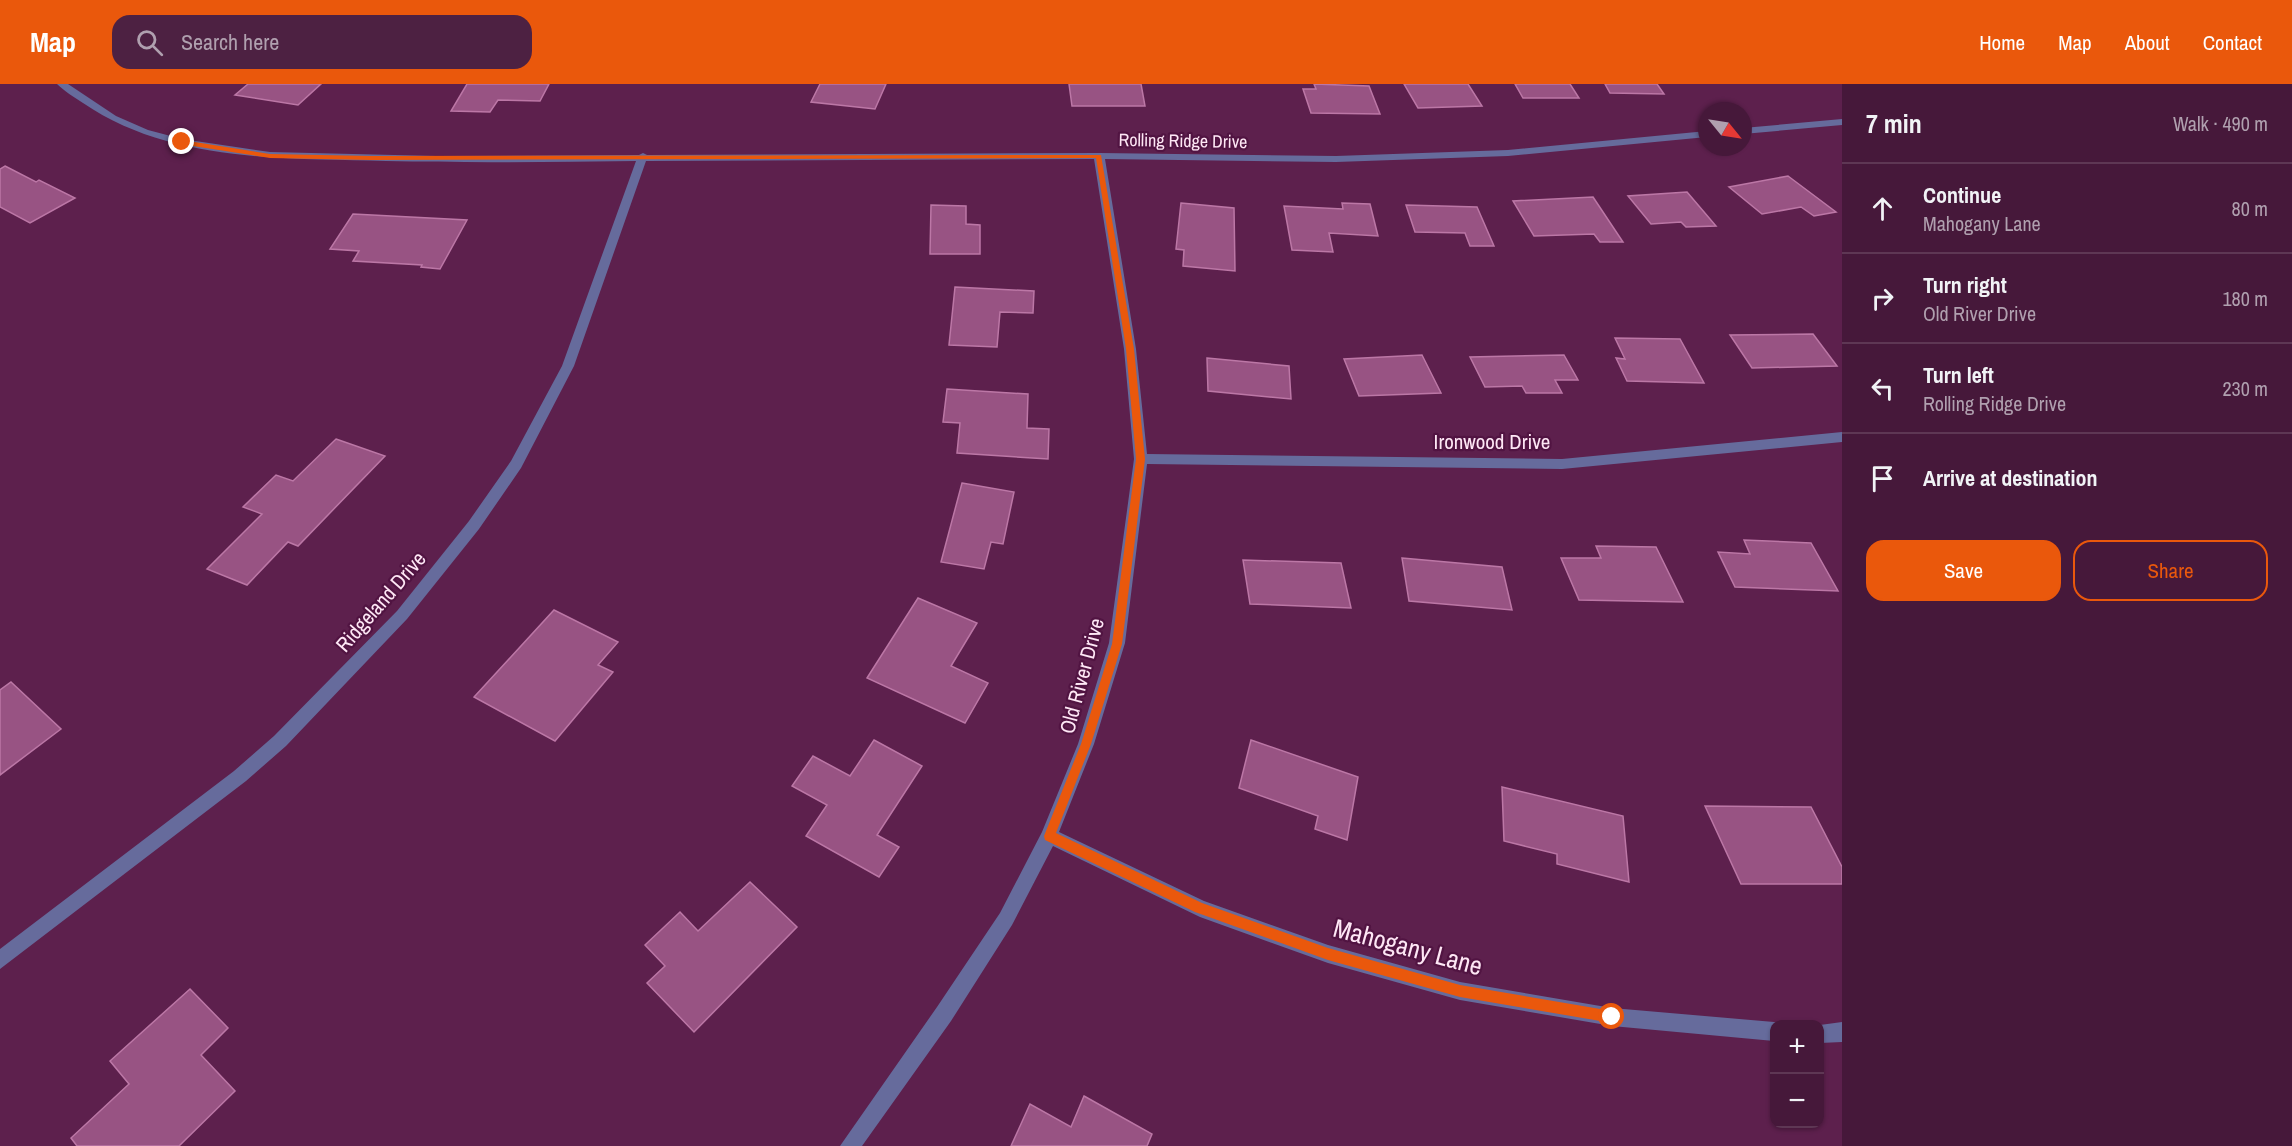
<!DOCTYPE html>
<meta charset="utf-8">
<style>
:root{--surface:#46183a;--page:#4d2142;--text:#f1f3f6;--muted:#b0a0af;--line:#5e3754;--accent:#ea580c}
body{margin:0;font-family:"Archivo Narrow",sans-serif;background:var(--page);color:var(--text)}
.controls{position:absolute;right:18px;bottom:18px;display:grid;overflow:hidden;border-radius:12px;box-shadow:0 2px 4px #0004}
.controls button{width:54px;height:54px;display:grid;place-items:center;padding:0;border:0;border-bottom:2px solid var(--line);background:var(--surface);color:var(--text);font:30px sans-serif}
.compass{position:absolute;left:1698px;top:18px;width:54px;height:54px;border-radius:50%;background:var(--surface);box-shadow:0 2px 4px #0004;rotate:120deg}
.stop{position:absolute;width:18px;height:18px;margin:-14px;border:4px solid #ea580c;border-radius:50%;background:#fff}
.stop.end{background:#ea580c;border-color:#fff;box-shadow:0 2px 6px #0008}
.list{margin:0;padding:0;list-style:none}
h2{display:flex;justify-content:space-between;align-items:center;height:78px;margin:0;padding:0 24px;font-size:26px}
h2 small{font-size:20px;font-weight:400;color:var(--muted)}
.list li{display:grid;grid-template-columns:39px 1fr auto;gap:18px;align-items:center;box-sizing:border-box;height:90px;padding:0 24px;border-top:2px solid var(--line)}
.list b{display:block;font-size:22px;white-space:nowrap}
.list p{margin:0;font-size:20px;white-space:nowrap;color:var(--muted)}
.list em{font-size:20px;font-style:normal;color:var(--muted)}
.actions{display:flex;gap:12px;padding:18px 24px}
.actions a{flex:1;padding:14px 0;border:2px solid var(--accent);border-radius:18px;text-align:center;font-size:21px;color:var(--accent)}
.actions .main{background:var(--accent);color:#fff}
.icon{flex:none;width:33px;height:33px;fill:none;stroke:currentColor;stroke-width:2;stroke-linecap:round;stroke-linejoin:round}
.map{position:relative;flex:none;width:1842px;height:1062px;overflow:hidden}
header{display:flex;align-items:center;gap:36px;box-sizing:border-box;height:84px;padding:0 30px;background:var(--accent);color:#fff}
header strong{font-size:28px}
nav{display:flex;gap:33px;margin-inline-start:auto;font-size:21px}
.search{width:420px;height:54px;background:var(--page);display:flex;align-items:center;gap:15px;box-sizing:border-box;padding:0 21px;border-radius:18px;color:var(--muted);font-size:22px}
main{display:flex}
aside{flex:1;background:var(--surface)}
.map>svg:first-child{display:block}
</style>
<header>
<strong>Map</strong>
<div class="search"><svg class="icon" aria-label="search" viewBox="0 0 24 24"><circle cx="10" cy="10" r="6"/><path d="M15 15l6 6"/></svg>Search here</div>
<nav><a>Home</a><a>Map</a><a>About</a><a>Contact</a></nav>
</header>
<main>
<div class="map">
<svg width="1842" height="1062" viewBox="0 0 1842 1062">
<rect width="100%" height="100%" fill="#5d204d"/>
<g fill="#985383" stroke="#bc77a6" stroke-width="1.5">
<path d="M248,0H321L298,21L235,11Z"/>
<path d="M467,0H549L540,17L498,16L490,28L451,27Z"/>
<path d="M820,0H886L875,25L811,18Z"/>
<path d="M1069,0H1141L1145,22H1072Z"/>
<path d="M1314,0L1369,2L1380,30L1311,29L1303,5H1316Z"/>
<path d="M1404,0H1468L1482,22L1418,24Z"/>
<path d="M1515,0H1570L1579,14H1523Z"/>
<path d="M1605,0H1657L1664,10L1610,9Z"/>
<path d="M5,82L36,98L39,96L75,114L30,139L0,123V85Z"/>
<path d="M1788,92L1836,128L1814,132L1801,123L1762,130L1729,103Z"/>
<path d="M1687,108L1716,142L1686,143L1681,138L1651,140L1628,112Z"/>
<path d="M1593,113L1623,158H1600L1594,150L1534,152L1513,117Z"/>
<path d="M1181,119L1234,124L1235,187L1183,182L1184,166L1176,165Z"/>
<path d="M1342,119L1370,120L1378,152L1329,149L1333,168L1292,166L1284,122L1343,125Z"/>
<path d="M931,121L966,122V140L980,141V170H930Z"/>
<path d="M1406,121L1477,123L1494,162H1470L1465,149L1415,148Z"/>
<path d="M353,130L467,136L440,185L421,183L422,181L353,177L359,167L330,165Z"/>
<path d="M955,203L1034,207L1033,229L1000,228L997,263L949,261Z"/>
<path d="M1813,250L1837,282L1752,284L1730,251Z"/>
<path d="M1615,254L1680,255L1704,299L1627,297L1616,274L1625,275Z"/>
<path d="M1422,271L1441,309L1359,312L1344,275Z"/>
<path d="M1564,271L1578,296H1555L1562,309H1526L1522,302L1485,303L1470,273Z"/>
<path d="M1207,274L1289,282L1291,315L1208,307Z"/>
<path d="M947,305L1028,310L1027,344L1049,345L1048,375L957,369L960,339L943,338Z"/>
<path d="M336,355L385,372L298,462L288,458L247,501L207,485L262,430L243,423L276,391L293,397Z"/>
<path d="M962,399L1014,408L1003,460L991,458L984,485L941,478Z"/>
<path d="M1744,456L1811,459L1838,507L1735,503L1718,468L1750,470Z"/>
<path d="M1596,462L1656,463L1683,518L1579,516L1561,474H1601Z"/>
<path d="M1402,474L1502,483L1512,526L1409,517Z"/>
<path d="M1243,476L1341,479L1351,524L1250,520Z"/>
<path d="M918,514L977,539L951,582L988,599L965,639L867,594Z"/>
<path d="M554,526L618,558L598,581L613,588L555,657L474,613Z"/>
<path d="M11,598L61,645L0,691V606Z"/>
<path d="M874,656L922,682L877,751L899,763L879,793L806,752L827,721L792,702L813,672L850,692Z"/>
<path d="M1251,656L1358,693L1347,756L1315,745L1318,732L1239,704Z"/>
<path d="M1502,703L1623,732L1629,798L1557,780V770L1504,757Z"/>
<path d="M1705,722L1811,723L1842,783V800H1741Z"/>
<path d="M750,798L797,843L694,948L647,899L665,882L645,861L680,828L698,847Z"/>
<path d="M190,905L228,944L201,971L235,1007L179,1062H77L71,1054L129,1000L110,977Z"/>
<path d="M1084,1012L1152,1050L1147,1062H1011L1030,1020L1071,1043Z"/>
</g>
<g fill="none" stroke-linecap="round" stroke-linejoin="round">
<g fill="#666b9c" fill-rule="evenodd">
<path d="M57,0H68L116,32L148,46L182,55L270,68L436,72L639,71L643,69L647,71L1099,69L1336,72L1508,66L1707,47V53L1508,72L1336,78L1105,75L1136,265L1147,370L1562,375L1842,348V358L1562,385L1147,380L1125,559L1094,660L1059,748L1204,817L1328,861L1460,898L1612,924L1774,938L1779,940H1774V957L1612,942L1460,916L1328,879L1200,833L1053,762L1012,841L951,937L862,1062H840L937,923L1000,829L1042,748L1078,660L1109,559L1134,375L1124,265L1094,75L646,77L574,282L521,384L479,445L407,535L286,662L246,697L0,885V865L234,687L274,652L397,527L469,437L511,377L562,282L636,77C553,78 469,79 386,77C284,74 171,79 83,19C74,13 64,7 57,0Z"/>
<path d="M1842,35V41L1743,50V44Z"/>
<path d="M1842,938V958L1820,959V941Z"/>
</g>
</g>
<path fill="#ea580c" d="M182,56L270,70L371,72L1101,71L1134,265L1145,375L1122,560L1091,660L1056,749L1202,819L1328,864L1460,901L1612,927L1617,929V938L1612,939L1460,913L1328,876L1195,828L1045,756L1044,752L1081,660L1112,560L1136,375L1126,265L1096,74L371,76L270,74L180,60Z"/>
<g text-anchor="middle" stroke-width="4.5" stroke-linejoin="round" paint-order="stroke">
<g font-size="18" fill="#fee7f5" stroke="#511442">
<text transform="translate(1183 57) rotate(1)" y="6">Rolling Ridge Drive</text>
</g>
<g font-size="21" fill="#fee7f5" stroke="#511442">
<text x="1492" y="365">Ironwood Drive</text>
<text transform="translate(381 518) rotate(-49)" y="7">Ridgeland Drive</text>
<text transform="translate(1082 592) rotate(-75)" y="7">Old River Drive</text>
</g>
<g font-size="26" fill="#fee7f5" stroke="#511442">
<text transform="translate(1408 863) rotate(15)" y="9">Mahogany Lane</text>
</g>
</g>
</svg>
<div class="controls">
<button>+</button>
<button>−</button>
</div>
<svg class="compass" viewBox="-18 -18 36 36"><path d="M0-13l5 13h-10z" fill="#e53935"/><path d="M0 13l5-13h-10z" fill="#b0a0af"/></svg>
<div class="stop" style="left:1612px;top:933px"></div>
<div class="stop end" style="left:182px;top:58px"></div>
</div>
<aside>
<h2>7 min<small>Walk · 490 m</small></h2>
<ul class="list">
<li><svg class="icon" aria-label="ahead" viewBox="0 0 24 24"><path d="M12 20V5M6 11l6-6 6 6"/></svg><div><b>Continue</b><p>Mahogany Lane</p></div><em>80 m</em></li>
<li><svg class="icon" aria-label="right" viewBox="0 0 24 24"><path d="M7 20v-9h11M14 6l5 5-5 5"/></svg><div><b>Turn right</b><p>Old River Drive</p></div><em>180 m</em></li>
<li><svg class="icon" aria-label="left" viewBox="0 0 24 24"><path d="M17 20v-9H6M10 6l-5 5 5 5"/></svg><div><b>Turn left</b><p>Rolling Ridge Drive</p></div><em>230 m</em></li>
<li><svg class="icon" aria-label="arrive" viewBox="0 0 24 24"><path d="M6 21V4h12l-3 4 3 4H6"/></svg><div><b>Arrive at destination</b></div></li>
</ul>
<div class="actions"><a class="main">Save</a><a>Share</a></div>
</aside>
</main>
